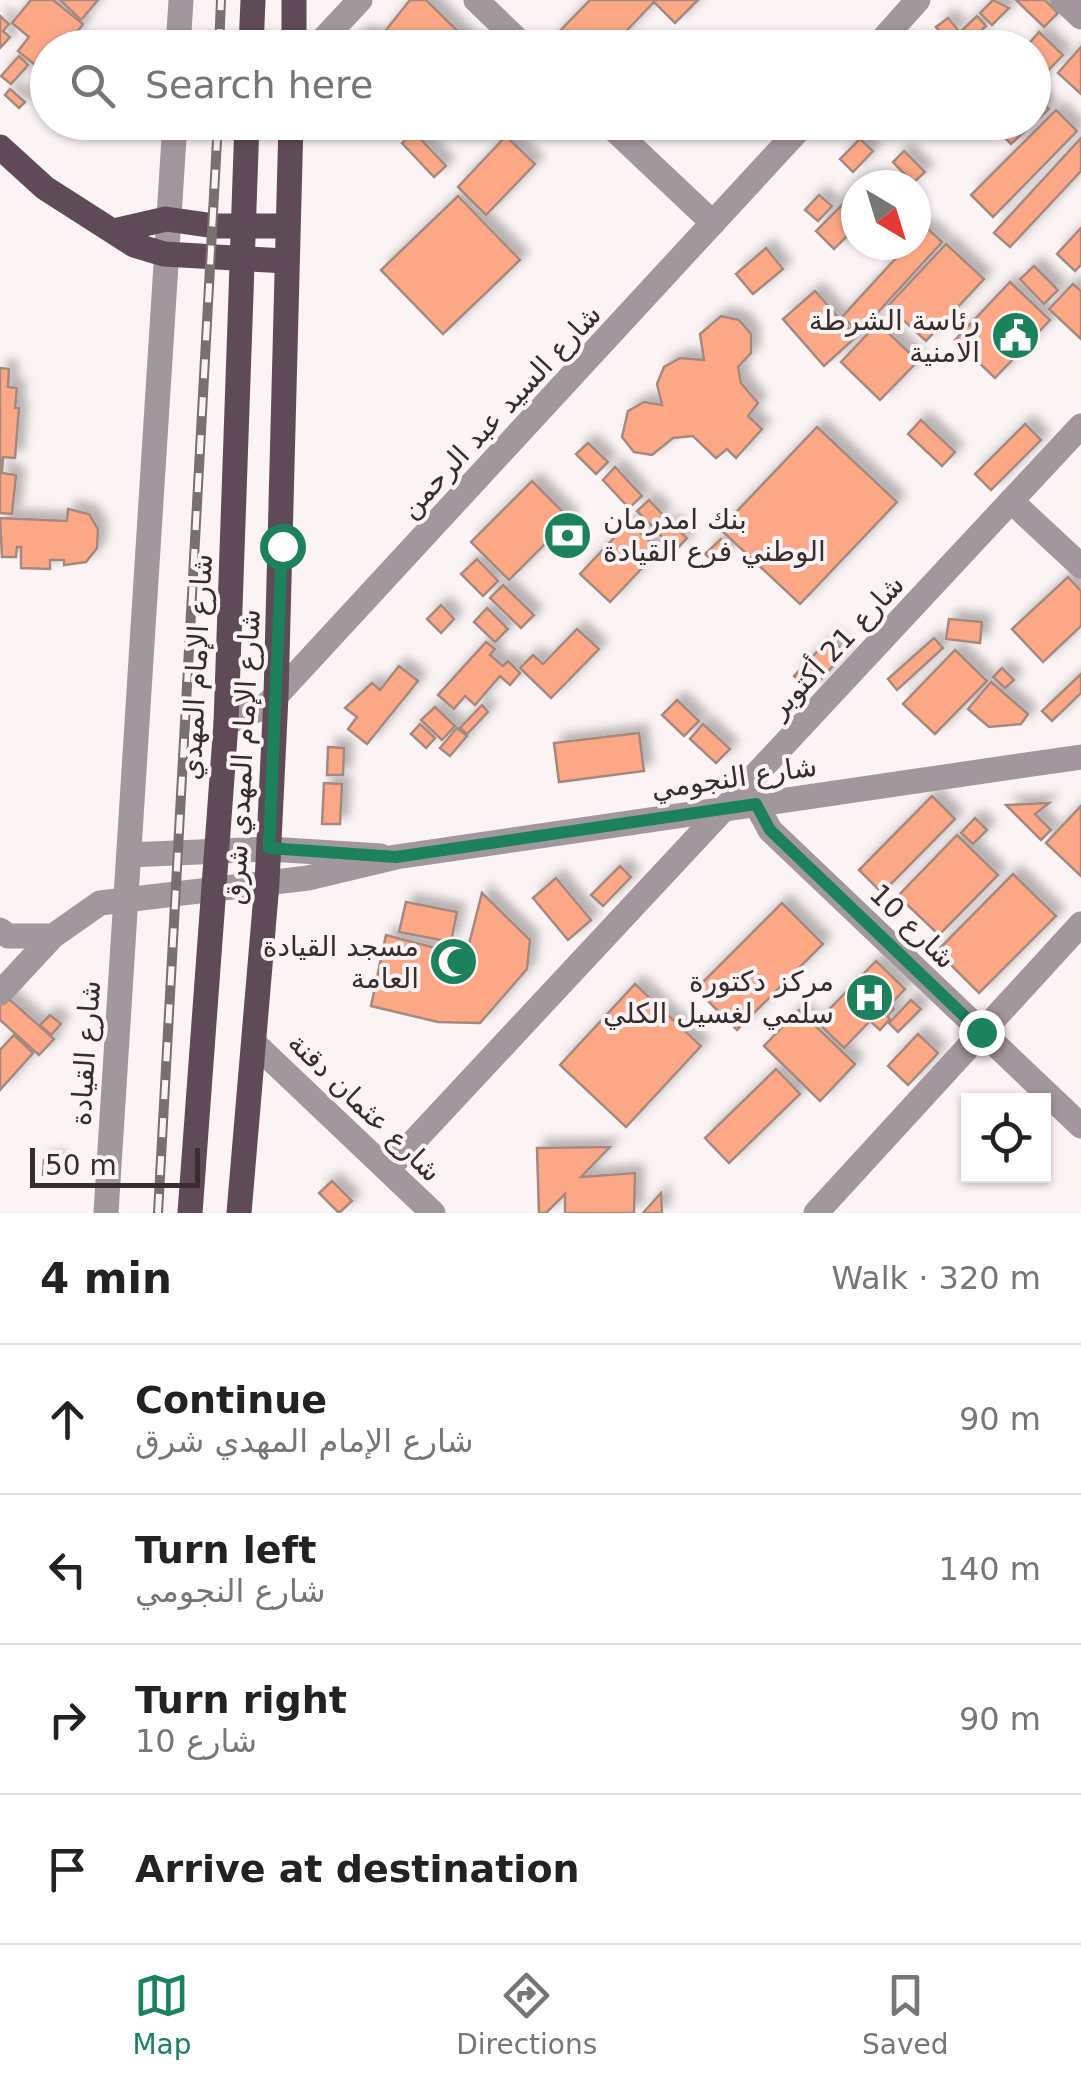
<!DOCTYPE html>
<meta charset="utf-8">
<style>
:root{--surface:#fff;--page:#f2f2f2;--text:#222;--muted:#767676;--line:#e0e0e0;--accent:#1c825c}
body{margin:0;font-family:"DejaVu Sans",Vazirmatn,sans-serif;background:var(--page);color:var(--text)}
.controls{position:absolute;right:30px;bottom:30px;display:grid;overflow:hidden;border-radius:0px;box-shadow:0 2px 8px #0004}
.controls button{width:90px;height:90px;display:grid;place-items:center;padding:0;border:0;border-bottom:2px solid var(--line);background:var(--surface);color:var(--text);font:50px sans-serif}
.compass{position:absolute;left:841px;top:170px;width:90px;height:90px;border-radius:50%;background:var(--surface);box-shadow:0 2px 8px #0004;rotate:142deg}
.scale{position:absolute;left:30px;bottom:25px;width:170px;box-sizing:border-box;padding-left:10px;border:5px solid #382c2d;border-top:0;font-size:28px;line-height:35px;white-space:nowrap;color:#382c2d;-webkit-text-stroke:8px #fbf3f4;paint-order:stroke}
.stop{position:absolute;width:30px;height:30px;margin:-22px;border:8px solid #1c825c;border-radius:50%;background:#fff}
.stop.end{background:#1c825c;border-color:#fff;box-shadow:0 2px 10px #0008}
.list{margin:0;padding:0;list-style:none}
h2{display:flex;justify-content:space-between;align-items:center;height:130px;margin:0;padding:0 40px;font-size:42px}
h2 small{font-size:32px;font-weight:400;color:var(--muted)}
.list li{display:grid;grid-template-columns:65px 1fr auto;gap:30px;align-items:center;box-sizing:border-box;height:150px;padding:0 40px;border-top:2px solid var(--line)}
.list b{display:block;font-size:38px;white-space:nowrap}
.list p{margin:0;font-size:32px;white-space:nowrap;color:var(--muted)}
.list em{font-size:32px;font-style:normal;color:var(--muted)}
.icon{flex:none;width:55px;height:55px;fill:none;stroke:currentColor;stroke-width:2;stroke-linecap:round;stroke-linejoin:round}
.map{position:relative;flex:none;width:1081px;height:1213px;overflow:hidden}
.search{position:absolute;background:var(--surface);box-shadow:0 2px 8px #0004;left:30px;right:30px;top:30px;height:110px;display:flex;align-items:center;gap:25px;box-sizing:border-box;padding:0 35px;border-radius:55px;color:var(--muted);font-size:38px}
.sheet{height:730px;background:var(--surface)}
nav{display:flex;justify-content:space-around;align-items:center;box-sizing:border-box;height:140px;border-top:2px solid var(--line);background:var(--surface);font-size:28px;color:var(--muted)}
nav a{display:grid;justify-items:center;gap:5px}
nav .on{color:var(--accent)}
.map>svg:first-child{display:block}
</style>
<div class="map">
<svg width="1081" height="1213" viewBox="0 0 1081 1213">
<defs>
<filter id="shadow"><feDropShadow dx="8" dy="-8" stdDeviation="5" flood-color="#0004"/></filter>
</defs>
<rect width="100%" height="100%" fill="#fbf3f4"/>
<g fill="#fca887" stroke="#a5897e" stroke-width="2.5" filter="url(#shadow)">
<path d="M31,0H53L83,24L65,48H48L45,73L18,51L29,37L12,23Z"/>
<path d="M60,0H98L81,20Z"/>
<path d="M426,0L475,48H349L361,35L374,36V45L410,0Z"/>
<path d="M590,0H698L675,23L654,2L610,48H563L553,38Z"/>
<path d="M993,0L1009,8L992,25L980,13Z"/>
<path d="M1016,0H1045L1058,13L1044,27Z"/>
<path d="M0,16L9,24L3,31L10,37L0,48Z"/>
<path d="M977,16L986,26L970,41L961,31Z"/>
<path d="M948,18L958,30L946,40L936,27Z"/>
<path d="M1039,32L1063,55L1034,85V48H1025Z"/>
<path d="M1081,47V94L1058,73Z"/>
<path d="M19,56L28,65L11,84L1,76Z"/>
<path d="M10,89L25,102L19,108L5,95Z"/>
<path d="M1034,92L1049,109L1011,144L995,128L1001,122H1034Z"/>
<path d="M1056,110L1077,131L993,217L971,195Z"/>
<path d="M878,122H901L886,138L873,127Z"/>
<path d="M414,132L446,166L434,177L402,143Z"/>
<path d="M506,136L535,164L486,215L458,187Z"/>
<path d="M1081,138V171L1010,247L994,233Z"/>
<path d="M860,139L873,151L853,172L840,159Z"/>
<path d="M904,151L925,172L913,183L893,162Z"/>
<path d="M819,195L832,206L818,221L805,210Z"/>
<path d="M458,196L520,260L443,334L381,270Z"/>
<path d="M844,203L856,215V227L834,249L816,231Z"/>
<path d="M925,226L942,242L860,332L842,317L908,245H916V236Z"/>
<path d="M1081,228V265L1075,271L1057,254Z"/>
<path d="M946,244L984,279L926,341L888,306Z"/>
<path d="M766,248L783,269L753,294L736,274Z"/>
<path d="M1034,266L1058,290L1044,304L1020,279Z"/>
<path d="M1010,282L1050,320L995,378L955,340Z"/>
<path d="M1073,284L1081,291V339L1049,309Z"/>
<path d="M815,291L856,337L824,366L783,319Z"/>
<path d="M721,316L739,320L751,334V353L738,367L741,383L758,403L748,416L762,429L736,458L727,449L716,458L693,436L673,438L652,455L634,452L622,437L628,411L644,402L662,405L657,384L664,367L680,358L704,360L700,334Z"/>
<path d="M878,323L918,361L880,400L841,362Z"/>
<path d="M0,368L9,369L8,387L17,388L15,408H19L15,458L3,457L2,473L16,475L12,514L0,513Z"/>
<path d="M921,420L955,452L942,466L908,434Z"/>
<path d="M1025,424L1041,440L991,490L975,474Z"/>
<path d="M817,427L897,502L800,604L720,529Z"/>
<path d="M588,443L608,462L596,474L576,454Z"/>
<path d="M615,467L642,496L629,508L603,480Z"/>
<path d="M532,481L570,519L509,580L471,542Z"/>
<path d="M649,500L663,515L652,526L637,511Z"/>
<path d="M68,509L89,514L98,529L97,548L86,562L64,565V560H50V569L21,568V547H17L16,557H2L0,518L67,521Z"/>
<path d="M629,522L659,550L610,602L580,574Z"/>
<path d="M669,522L687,538L676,550L659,534Z"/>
<path d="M721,539L730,548L715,563L705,554Z"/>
<path d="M477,559L498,581L483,596L461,574Z"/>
<path d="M1068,577L1081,591V626L1043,662L1012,629Z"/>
<path d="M503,585L534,615L521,628L490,598Z"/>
<path d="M441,605L454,619L441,633L427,619Z"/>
<path d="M487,608L508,629L495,642L474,622Z"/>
<path d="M949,619L982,622L980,643L946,639Z"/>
<path d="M577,629L599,649L551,698L520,668L533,655L543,664Z"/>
<path d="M830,638L845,653L810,691L794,676Z"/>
<path d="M934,638L943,648L897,690L888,679Z"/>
<path d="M486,642L495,649L490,655L503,666L508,661L520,673L510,685L500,676L475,705L465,696L454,709L438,695Z"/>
<path d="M955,650L987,681L935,734L903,704Z"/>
<path d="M399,666L418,681L367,744L348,729L357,717L345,708L372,683L380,690Z"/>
<path d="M1002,668L1014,680L1005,688L993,677Z"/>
<path d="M1081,674V693L1052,721L1042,711Z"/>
<path d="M991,682L1028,714L1021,724L989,727L968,709Z"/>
<path d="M677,700L699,721L684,736L662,715Z"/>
<path d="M482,705L488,712L467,734L460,728Z"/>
<path d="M435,707L455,726L442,740L421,720Z"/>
<path d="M420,724L435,738L426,748L411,734Z"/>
<path d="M703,724L730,749L716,763L690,739Z"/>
<path d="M457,728L467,736L450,756L440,748Z"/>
<path d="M639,733L644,771L559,782L554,743Z"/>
<path d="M328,747L344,748L343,775H327Z"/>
<path d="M324,783L342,784L340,824H322Z"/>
<path d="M932,796L955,819L882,893L859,870Z"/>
<path d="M1049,803L1035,814L1051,830L1041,840L1006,805Z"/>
<path d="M1081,806V876L1046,843Z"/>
<path d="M975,818L987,830L973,844L961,833Z"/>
<path d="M957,835L998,875L939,935L898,896Z"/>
<path d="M620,866L631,877L603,906L591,895Z"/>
<path d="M1013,874L1056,916L979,993L937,951Z"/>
<path d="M556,878L591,920L568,940L533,898Z"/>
<path d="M482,893L530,940L527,969L480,1023L438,1022L371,1006L386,935L466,956Z"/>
<path d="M406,902L457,912L451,942L399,932Z"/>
<path d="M782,903L823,944L737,1030L696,989Z"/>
<path d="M876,961L905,989L890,1005L894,1009L887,1016L890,1019L880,1030L870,1021L844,1048L817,1022Z"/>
<path d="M635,984L701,1046L626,1127L560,1065Z"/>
<path d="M0,991L54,1039L39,1055L0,1020Z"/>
<path d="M911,1000L921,1009L898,1032L889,1023Z"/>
<path d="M799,1010L855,1064L820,1101L764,1046Z"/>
<path d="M50,1015L61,1024L51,1035L40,1025Z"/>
<path d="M918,1034L938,1053L908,1085L888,1066Z"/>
<path d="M14,1035L33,1053L0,1090V1050Z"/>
<path d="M776,1069L800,1094L729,1163L705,1138Z"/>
<path d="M610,1147L581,1177L635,1173L634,1213H565V1194L546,1213H539L537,1148Z"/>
<path d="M44,1160L59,1161L57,1177L43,1175Z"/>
<path d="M332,1181L352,1201L339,1213L319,1193Z"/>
<path d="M661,1193L662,1213H643Z"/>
</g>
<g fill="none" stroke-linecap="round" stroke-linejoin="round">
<g stroke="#a3979e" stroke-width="25">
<path d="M476,0L526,48"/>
<path d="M1063,0L1081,17"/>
<path d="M178,48L181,0"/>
<path d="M315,48L360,0"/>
<path d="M875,48L918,0"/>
<path d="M606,122L713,223"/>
<path d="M1011,501L1081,566"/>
<path d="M226,723L264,707L276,696L806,122"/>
<path d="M756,804L770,830L1081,1126"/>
<path d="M129,855L269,849L381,856"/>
<path d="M0,930L8,936H53"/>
<path d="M0,993L53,936L100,903L308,878L396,857L1081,757"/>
<path d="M255,1044L433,1213"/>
<path d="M388,1169L1081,426"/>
<path d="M106,1213L175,122"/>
<path d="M816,1213L1081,924"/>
</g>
<g stroke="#5f4b57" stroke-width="25">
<path d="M251,48L253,0"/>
<path d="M294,48V0"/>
<path d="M0,147L45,188L134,245L164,254L286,261"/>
<path d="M114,231L166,219L215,226H287"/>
<path d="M190,1213L226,723L247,122"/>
<path d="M239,1213L267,883L276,696L291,122"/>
</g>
<defs>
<g id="rail">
<path d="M219,48L221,0"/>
<path d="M158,1213L218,122"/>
</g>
</defs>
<use href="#rail" stroke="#7a6f70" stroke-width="10"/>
<use href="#rail" stroke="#fbf3f4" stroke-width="6" stroke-dasharray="19" stroke-linecap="butt"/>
</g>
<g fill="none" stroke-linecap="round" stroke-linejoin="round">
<path stroke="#1c825c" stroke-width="12" d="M282,546L269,848L396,857L756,804L770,830L981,1032"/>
</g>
<defs>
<symbol id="civic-disc" viewBox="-11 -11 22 22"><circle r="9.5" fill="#1c825c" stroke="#fbf3f4"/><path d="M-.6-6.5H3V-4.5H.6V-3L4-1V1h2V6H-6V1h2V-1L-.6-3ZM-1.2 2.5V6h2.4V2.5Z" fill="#fff"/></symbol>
<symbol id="bank-disc" viewBox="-11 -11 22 22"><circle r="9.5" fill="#1c825c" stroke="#fbf3f4"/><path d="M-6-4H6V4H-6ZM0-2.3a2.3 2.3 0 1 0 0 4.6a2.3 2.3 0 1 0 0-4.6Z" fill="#fff"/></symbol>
<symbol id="mosque-disc" viewBox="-11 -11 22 22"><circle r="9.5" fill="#1c825c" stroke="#fbf3f4"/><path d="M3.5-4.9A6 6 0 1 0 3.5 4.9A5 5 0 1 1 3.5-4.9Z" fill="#fff"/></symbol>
<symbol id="hospital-disc" viewBox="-11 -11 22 22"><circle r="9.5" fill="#1c825c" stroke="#fbf3f4"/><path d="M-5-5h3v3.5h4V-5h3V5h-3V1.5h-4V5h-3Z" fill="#fff"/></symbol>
</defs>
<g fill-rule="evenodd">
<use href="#civic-disc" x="988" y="308" width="55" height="55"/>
<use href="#bank-disc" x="540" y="508" width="55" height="55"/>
<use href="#mosque-disc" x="426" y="934" width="55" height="55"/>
<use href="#hospital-disc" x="842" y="970" width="55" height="55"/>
</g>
<g text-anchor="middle" stroke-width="8" stroke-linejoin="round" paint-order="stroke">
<g font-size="28" fill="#382c2d" stroke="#fbf3f4" text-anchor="end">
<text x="980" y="330">رئاسة الشرطة<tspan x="980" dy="32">الامنية</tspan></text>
<text x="603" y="529" text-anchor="start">بنك امدرمان<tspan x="603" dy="32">الوطني فرع القيادة</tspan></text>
<text x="419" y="956">مسجد القيادة<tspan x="419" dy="32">العامة</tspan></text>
<text x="834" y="991">مركز دكتورة<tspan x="834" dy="32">سلمي لغسيل الكلي</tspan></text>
</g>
<g font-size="28" fill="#382c2d" stroke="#fbf3f4">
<text transform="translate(500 411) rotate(-47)" y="10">شارع السيد عبد الرحمن</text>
<text transform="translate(836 646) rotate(-47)" y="10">شارع 21 أكتوبر</text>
<text transform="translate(196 667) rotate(-87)" y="10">شارع الإمام المهدي</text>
<text transform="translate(242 757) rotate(-87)" y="10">شارع الإمام المهدي شرق</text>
<text transform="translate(734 777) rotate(-8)" y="10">شارع النجومي</text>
<text transform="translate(913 926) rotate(44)" y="10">شارع 10</text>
<text transform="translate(85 1053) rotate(-86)" y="10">شارع القيادة</text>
<text transform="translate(365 1107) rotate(44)" y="10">شارع عثمان دقنة</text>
</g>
</g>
</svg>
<div class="controls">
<button><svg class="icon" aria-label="locate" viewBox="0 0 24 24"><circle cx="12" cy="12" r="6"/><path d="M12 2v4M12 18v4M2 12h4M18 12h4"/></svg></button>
</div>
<svg class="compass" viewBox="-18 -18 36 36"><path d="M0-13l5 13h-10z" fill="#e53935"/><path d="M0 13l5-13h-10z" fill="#767676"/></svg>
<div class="scale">50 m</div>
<div class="stop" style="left:282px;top:546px"></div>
<div class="stop end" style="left:981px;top:1032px"></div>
<div class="search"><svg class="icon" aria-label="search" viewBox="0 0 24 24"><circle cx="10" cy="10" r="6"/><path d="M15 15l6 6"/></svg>Search here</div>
</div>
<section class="sheet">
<h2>4 min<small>Walk · 320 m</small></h2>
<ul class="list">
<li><svg class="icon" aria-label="ahead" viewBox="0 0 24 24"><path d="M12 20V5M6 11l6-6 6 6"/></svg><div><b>Continue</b><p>شارع الإمام المهدي شرق</p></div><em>90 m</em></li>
<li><svg class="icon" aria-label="left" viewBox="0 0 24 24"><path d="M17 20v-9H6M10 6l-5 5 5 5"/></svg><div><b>Turn left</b><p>شارع النجومي</p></div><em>140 m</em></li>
<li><svg class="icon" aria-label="right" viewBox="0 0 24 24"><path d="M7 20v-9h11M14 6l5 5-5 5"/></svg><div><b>Turn right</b><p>شارع 10</p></div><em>90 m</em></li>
<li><svg class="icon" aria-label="arrive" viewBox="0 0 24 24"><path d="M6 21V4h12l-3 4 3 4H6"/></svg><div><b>Arrive at destination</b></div></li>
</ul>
</section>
<nav>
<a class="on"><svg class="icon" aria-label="map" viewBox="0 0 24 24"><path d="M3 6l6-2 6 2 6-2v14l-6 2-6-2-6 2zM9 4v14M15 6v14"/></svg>Map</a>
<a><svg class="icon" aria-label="directions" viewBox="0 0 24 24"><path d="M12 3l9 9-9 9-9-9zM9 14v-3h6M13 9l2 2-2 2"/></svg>Directions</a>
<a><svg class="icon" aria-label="saved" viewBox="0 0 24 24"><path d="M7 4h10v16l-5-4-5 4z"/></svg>Saved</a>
</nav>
